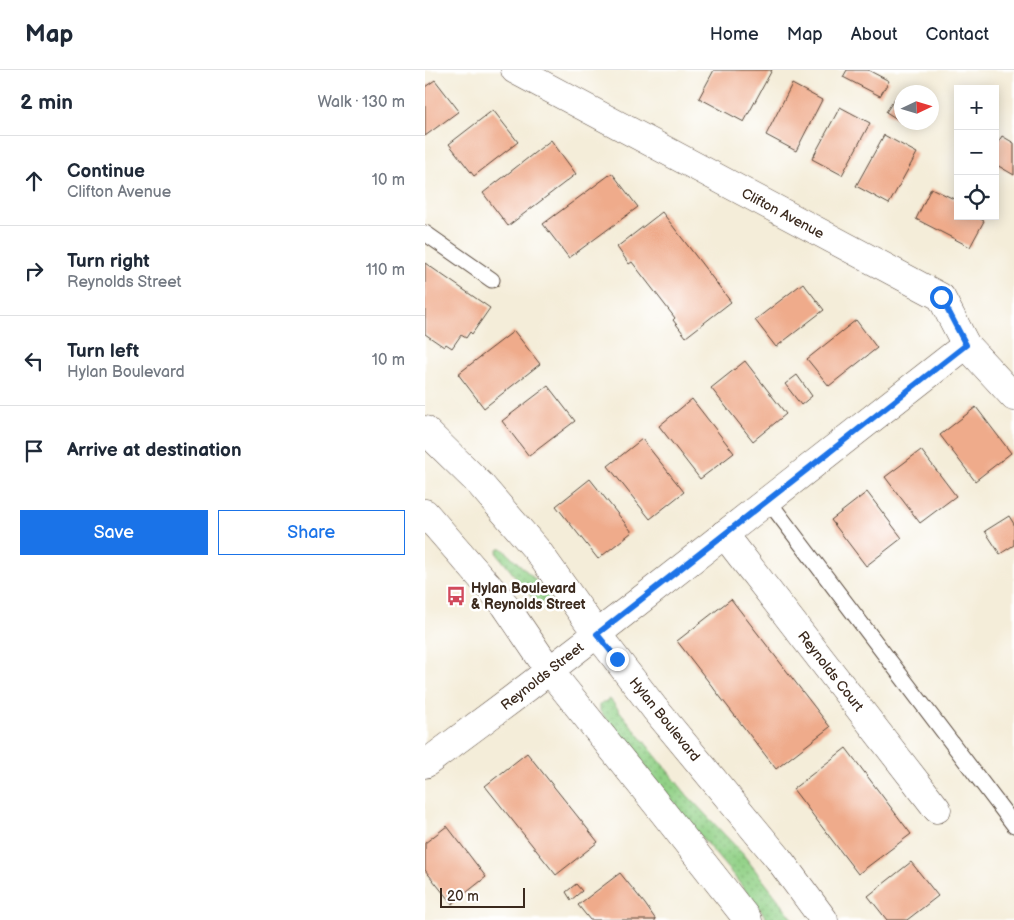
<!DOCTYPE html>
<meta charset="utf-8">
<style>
:root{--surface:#fff;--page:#f2f2f3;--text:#1f2937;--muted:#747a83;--line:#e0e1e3;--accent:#1a73e8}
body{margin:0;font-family:"Balsamiq Sans",sans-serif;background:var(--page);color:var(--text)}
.controls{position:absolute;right:15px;top:15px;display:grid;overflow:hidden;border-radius:0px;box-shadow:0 2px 12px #0003}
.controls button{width:45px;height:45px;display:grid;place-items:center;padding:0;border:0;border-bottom:1px solid var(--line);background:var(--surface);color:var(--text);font:25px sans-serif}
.compass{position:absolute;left:469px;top:15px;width:45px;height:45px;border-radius:50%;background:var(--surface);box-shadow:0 2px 12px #0003;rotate:86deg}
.scale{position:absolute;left:15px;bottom:12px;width:85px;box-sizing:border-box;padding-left:5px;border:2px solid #3b2a1e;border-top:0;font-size:14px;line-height:18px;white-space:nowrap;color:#3b2a1e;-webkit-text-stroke:4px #fff;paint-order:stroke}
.stop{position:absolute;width:15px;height:15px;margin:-11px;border:4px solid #1a73e8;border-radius:50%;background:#fff}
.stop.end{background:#1a73e8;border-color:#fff;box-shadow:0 1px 5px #0008}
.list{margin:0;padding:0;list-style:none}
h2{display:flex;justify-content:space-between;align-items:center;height:65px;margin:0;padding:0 20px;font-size:21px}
h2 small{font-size:16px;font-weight:400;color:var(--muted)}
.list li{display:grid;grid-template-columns:32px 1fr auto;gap:15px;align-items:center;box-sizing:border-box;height:90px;padding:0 20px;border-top:1px solid var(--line)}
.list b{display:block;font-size:19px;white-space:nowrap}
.list p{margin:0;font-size:16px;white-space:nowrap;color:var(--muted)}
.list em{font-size:16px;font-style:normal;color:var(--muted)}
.actions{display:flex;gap:10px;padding:15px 20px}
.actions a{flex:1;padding:11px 0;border:1px solid var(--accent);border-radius:0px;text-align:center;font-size:18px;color:var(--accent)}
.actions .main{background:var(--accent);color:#fff}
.icon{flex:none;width:28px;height:28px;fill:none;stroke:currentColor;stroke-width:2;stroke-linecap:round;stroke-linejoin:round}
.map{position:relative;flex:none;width:589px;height:850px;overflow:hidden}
header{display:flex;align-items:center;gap:30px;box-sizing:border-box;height:70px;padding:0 25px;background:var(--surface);border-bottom:1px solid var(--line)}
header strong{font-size:24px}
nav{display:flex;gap:28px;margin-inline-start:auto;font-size:18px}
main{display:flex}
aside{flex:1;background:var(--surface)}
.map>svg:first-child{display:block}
</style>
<header>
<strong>Map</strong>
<nav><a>Home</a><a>Map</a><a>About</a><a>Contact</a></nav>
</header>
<main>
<aside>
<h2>2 min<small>Walk · 130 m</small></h2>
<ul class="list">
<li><svg class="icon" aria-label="ahead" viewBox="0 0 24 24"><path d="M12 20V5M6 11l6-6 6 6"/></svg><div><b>Continue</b><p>Clifton Avenue</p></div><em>10 m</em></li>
<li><svg class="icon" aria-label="right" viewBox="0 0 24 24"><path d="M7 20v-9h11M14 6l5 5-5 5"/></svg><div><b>Turn right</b><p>Reynolds Street</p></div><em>110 m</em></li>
<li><svg class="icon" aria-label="left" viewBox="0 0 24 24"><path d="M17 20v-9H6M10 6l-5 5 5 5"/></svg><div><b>Turn left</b><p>Hylan Boulevard</p></div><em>10 m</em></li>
<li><svg class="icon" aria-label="arrive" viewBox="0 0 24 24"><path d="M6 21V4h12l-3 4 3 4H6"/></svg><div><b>Arrive at destination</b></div></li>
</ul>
<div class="actions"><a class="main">Save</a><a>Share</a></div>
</aside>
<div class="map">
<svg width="589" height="850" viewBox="0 0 589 850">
<defs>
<pattern id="grass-dots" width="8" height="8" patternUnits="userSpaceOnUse" patternTransform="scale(1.25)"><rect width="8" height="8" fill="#92d187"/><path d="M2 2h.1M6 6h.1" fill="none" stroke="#78aa6e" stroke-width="1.8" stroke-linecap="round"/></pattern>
</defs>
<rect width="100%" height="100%" fill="#fff"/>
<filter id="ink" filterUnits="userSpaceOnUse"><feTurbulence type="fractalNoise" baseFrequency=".02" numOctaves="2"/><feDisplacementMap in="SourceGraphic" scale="10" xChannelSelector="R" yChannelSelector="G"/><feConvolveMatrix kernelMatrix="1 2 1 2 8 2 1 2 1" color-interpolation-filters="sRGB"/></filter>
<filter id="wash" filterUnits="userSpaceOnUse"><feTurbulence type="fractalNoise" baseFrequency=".0096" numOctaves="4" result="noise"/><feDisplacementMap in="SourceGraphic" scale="20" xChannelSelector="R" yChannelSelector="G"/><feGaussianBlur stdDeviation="1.12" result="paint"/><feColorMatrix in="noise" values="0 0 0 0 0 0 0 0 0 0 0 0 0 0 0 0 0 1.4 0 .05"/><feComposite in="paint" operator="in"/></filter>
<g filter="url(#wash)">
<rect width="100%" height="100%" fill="#f4edd9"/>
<g fill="url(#grass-dots)" stroke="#667e52">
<path d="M74,478H77C94,494 111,509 126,527L114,536L73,485L72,481Z"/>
<path d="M185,629L262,725L317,783L369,850H343L309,806L243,728L175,641V634Z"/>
</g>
<g id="blocks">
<g fill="#efab8b">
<path d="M289,0H347L319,52L274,28Z"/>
<path d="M422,0H443L464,11L455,26L418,7Z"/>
<path d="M10,10L34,41L0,66V17Z"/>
<path d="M367,14L397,30L371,81L341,65Z"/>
<path d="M471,27L477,31V52L461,42Z"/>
<path d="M415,37L445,53L417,105L387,89Z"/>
<path d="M68,40L93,72L49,106L24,74Z"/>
<path d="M459,65L492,83L464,134L431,116Z"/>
<path d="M577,66L589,73V105L570,94V77Z"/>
<path d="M126,70L151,104L83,156L58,123Z"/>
<path d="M187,103L213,137L144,188L118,154Z"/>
<path d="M506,118L533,131V146H550L559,151L545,177L491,149Z"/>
<path d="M237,142L306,232L261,267L248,250L250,248L207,192L204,194L192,177Z"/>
<path d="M0,193L65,238L47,264L45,262L41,268L36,265L27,278L21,274L19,277L0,264Z"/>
<path d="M378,213L399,240L351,277L330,250Z"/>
<path d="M431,250L452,278L404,316L382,289Z"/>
<path d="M89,261L115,294L59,338L33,304Z"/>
<path d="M320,291L361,344L328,371L286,318Z"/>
<path d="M372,305L387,326L376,335L360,314Z"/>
<path d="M123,316L150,351L104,386L77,351Z"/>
<path d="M267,329L309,383L275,409L234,356Z"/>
<path d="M551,337L586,383L550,411L515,365Z"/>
<path d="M217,369L259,422L225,449L183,396Z"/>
<path d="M496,380L531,426L495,453L460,407Z"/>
<path d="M165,409L207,462L173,489L131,436Z"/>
<path d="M442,422L477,468L441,496L406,450Z"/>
<path d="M584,446L589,454V475L575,484L560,461Z"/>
<path d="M306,529L405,657L351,699L252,571Z"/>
<path d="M421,678L486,764L433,804L368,719Z"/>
<path d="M102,683L173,772L131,805L60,716Z"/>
<path d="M22,756L61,807L27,834L0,800V773Z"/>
<path d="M486,792L513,826L482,850H462L443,826Z"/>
<path d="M195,803L220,834L231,850H165L153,835Z"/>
<path d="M151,814L157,821L146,830L141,822Z"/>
</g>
</g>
</g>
<g filter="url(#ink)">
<use href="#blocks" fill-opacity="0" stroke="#57473a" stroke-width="1"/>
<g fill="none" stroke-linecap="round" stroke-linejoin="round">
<defs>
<g id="lane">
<path d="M0,163L67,210"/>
<path d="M342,429L589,755"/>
</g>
<g id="street">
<path d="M90,0L516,227L541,275L589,327"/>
<path d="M299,464L512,739"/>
<path d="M0,694L86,630L194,547L541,275"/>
</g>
<g id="secondary">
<path d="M0,360L55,414L112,480L172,564L230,639L353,788L399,850"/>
<path d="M0,443L80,535L124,600L234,737L323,850"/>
</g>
</defs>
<use href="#lane" stroke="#57473a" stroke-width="17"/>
<use href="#street" stroke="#57473a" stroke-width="29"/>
<use href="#secondary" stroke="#57473a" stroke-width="29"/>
<use href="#lane" stroke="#fff" stroke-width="15"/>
<use href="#street" stroke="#fff" stroke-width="28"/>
<use href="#secondary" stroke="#fff" stroke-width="28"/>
</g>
</g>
<g fill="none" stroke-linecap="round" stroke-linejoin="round" filter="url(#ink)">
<path stroke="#1a73e8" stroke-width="6" d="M192,589L172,564L541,275L516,227"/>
</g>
<defs>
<symbol id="bus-bare" viewBox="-9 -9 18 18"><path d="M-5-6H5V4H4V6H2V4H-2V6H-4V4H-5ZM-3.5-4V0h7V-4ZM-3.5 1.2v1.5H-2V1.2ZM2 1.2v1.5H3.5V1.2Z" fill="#d1495b" stroke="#fff" stroke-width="2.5" paint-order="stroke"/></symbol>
</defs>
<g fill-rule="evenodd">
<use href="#bus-bare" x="17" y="512" width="28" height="28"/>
</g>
<g text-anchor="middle" stroke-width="5" stroke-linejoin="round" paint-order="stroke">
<g font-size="14" fill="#3b2a1e" stroke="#fff">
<text transform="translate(358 143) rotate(28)" y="5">Clifton Avenue</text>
<text transform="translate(406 601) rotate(52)" y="5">Reynolds Court</text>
<text transform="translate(117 606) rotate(-38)" y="5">Reynolds Street</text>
<text transform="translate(240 649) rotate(51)" y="5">Hylan Boulevard</text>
</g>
<g font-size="14" font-weight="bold" fill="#3b2a1e" stroke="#fff" text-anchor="start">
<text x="46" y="523">Hylan Boulevard<tspan x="46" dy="16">&amp; Reynolds Street</tspan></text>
</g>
</g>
</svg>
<div class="controls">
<button>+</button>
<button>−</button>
<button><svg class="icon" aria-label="locate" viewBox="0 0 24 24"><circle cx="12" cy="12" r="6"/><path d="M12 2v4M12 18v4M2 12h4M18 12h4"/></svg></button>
</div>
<svg class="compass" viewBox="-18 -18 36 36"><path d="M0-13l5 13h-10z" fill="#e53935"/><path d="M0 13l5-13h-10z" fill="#747a83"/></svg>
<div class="scale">20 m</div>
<div class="stop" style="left:516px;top:227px"></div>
<div class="stop end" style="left:192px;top:589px"></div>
</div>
</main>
